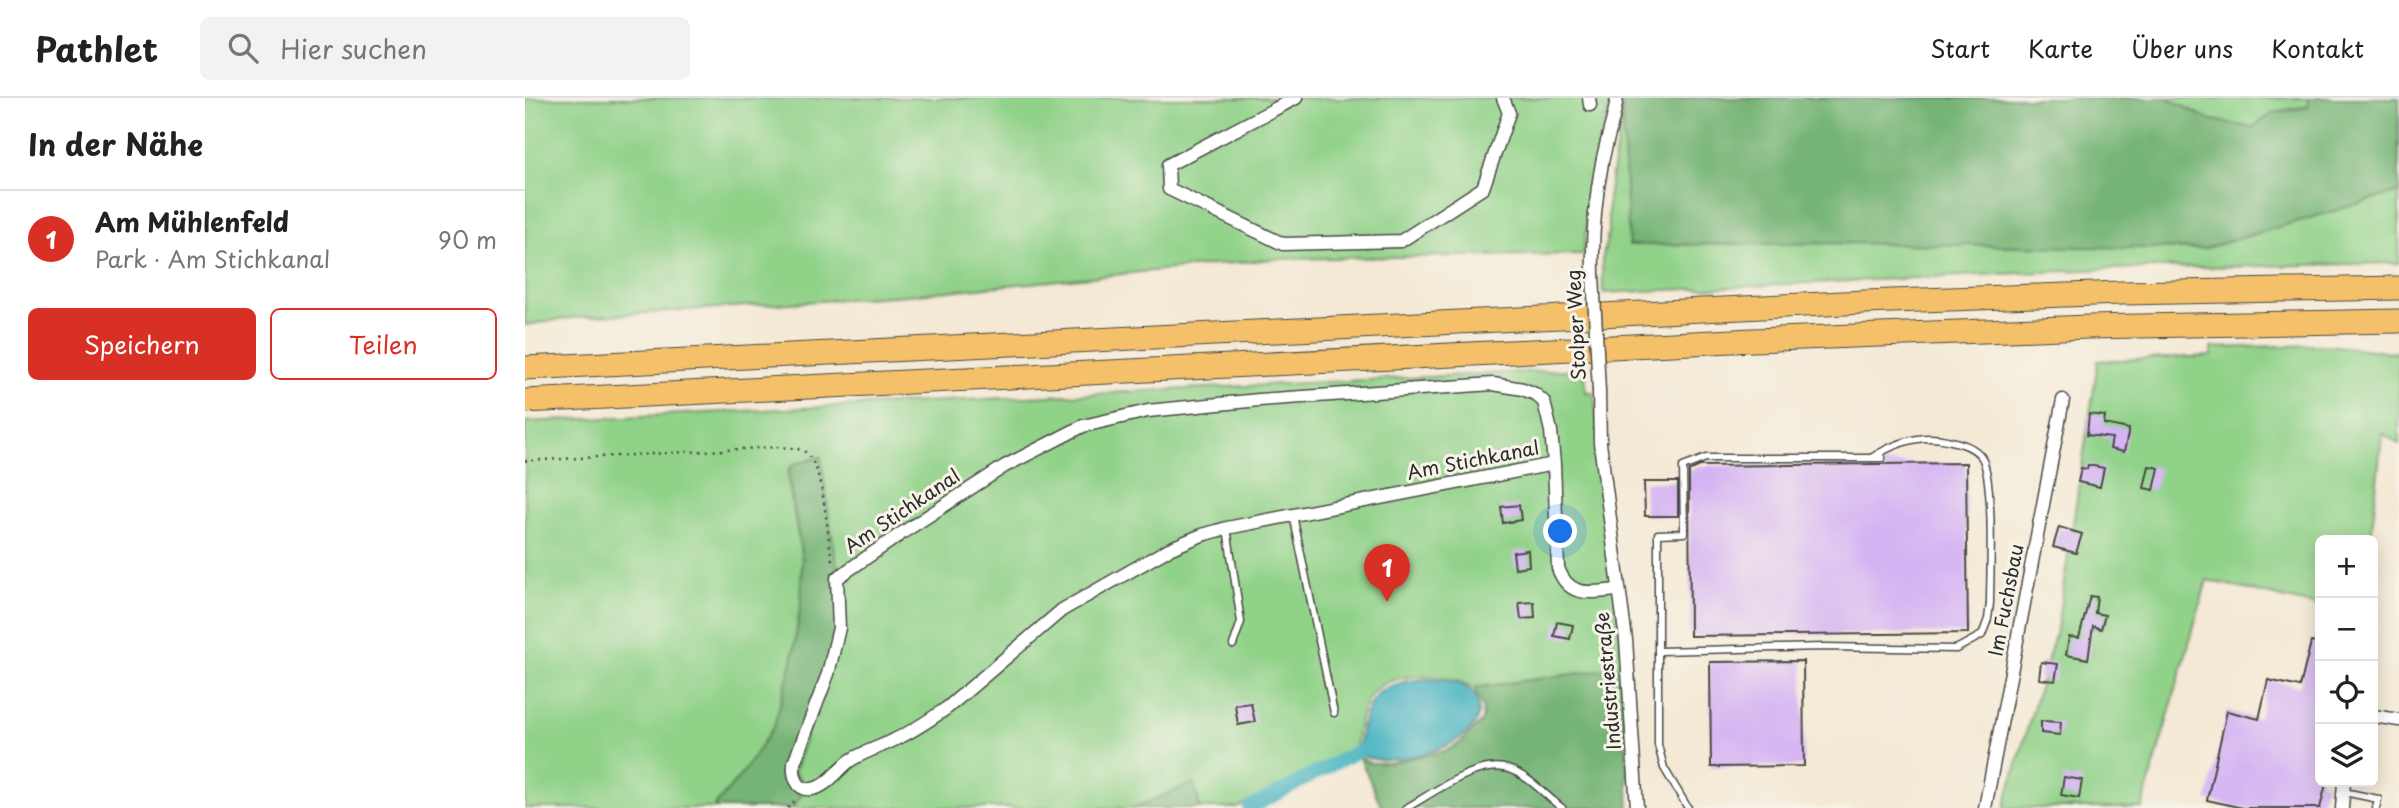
<!DOCTYPE html>
<html lang="de">
<meta charset="utf-8">
<style>
:root{--surface:#fff;--page:#f2f2f2;--text:#222;--muted:#767676;--line:#e0e0e0;--accent:#d93025}
body{margin:0;font-family:"Playpen Sans",sans-serif;background:var(--page);color:var(--text)}
.controls{position:absolute;right:21px;bottom:21px;display:grid;overflow:hidden;border-radius:10px;box-shadow:0 4px 18px #0003}
.controls button{width:63px;height:63px;display:grid;place-items:center;padding:0;border:0;border-bottom:2px solid var(--line);background:var(--surface);color:var(--text);font:35px sans-serif}
.you{position:absolute;left:1036px;top:434px;width:24px;height:24px;margin:-18px;border:5px solid #fff;border-radius:50%;background:#1a73e8;box-shadow:0 0 0 10px #1a73e833}
.badge{display:grid;place-items:center;width:46px;height:46px;border-radius:50%;background:var(--accent);color:#fff;font-size:23px;font-weight:700}
.pin{position:absolute;translate:-50% -58px;filter:drop-shadow(0 2px 4px #0008)}
.pin::after{content:'';position:absolute;top:37px;width:24px;height:21px;background:inherit;clip-path:polygon(0 0,100% 0,50% 100%)}
.list{margin:0;padding:0;list-style:none}
h2{display:flex;justify-content:space-between;align-items:center;height:91px;margin:0;padding:0 28px;font-size:30px}
h2 small{font-size:23px;font-weight:400;color:var(--muted)}
.list li{display:grid;grid-template-columns:46px 1fr auto;gap:21px;align-items:center;box-sizing:border-box;height:98px;padding:0 28px;border-top:2px solid var(--line)}
.list b{display:block;font-size:26px;white-space:nowrap}
.list p{margin:0;font-size:23px;white-space:nowrap;color:var(--muted)}
.list em{font-size:23px;font-style:normal;color:var(--muted)}
.actions{display:flex;gap:14px;padding:21px 28px}
.actions a{flex:1;padding:16px 0;border:2px solid var(--accent);border-radius:10px;text-align:center;font-size:24px;color:var(--accent)}
.actions .main{background:var(--accent);color:#fff}
.icon{flex:none;width:38px;height:38px;fill:none;stroke:currentColor;stroke-width:2;stroke-linecap:round;stroke-linejoin:round}
.map{position:relative;flex:none;width:1874px;height:710px;overflow:hidden}
header{display:flex;align-items:center;gap:42px;box-sizing:border-box;height:98px;padding:0 35px;background:var(--surface);border-bottom:2px solid var(--line)}
header strong{font-size:33px}
nav{display:flex;gap:38px;margin-inline-start:auto;font-size:24px}
.search{width:490px;height:63px;background:var(--page);display:flex;align-items:center;gap:18px;box-sizing:border-box;padding:0 24px;border-radius:10px;color:var(--muted);font-size:26px}
main{display:flex}
aside{flex:1;background:var(--surface)}
.map>svg:first-child{display:block}
</style>
<header>
<strong>Pathlet</strong>
<div class="search"><svg class="icon" aria-label="search" viewBox="0 0 24 24"><circle cx="10" cy="10" r="6"/><path d="M15 15l6 6"/></svg>Hier suchen</div>
<nav><a>Start</a><a>Karte</a><a>Über uns</a><a>Kontakt</a></nav>
</header>
<main>
<aside>
<h2>In der Nähe<small></small></h2>
<ul class="list">
<li><span class="badge">1</span><div><b>Am Mühlenfeld</b><p>Park · Am Stichkanal</p></div><em>90 m</em></li>
</ul>
<div class="actions"><a class="main">Speichern</a><a>Teilen</a></div>
</aside>
<div class="map">
<svg width="1874" height="710" viewBox="0 0 1874 710">
<rect width="100%" height="100%" fill="#f7f3e8"/>
<filter id="ink" filterUnits="userSpaceOnUse"><feTurbulence type="fractalNoise" baseFrequency=".0143" numOctaves="2"/><feDisplacementMap in="SourceGraphic" scale="14" xChannelSelector="R" yChannelSelector="G"/><feConvolveMatrix kernelMatrix="1 2 1 2 8 2 1 2 1" color-interpolation-filters="sRGB"/></filter>
<filter id="wash" filterUnits="userSpaceOnUse"><feTurbulence type="fractalNoise" baseFrequency=".00686" numOctaves="4" result="noise"/><feDisplacementMap in="SourceGraphic" scale="28" xChannelSelector="R" yChannelSelector="G"/><feGaussianBlur stdDeviation="1.57" result="paint"/><feColorMatrix in="noise" values="0 0 0 0 0 0 0 0 0 0 0 0 0 0 0 0 0 1.4 0 .05"/><feComposite in="paint" operator="in"/></filter>
<g filter="url(#wash)">
<rect width="100%" height="100%" fill="#f4e9d5"/>
<g fill="#91d289" stroke="#5e7e5a" stroke-width="2">
<path d="M0,0H1098L1097,16L1107,147L1315,145L1678,151L1874,94V165L1582,171L1078,195L1077,163L1083,135V100L1097,16L1083,13L1063,107L1059,156L749,161L382,197L45,220L0,227Z"/>
<path d="M1642,0H1784L1783,8L1749,14L1727,30L1683,21Z"/>
<path d="M1800,247L1874,255V346L1857,335L1846,442H1795V509L1682,482L1617,710H1479L1532,530L1573,263L1687,258V250Z"/>
<path d="M1060,271L1061,294H1069L1098,569L949,590C924,575 866,571 846,597C835,611 833,631 830,649L730,703L712,710H675L669,686L608,710H266L282,690L269,675L316,482L309,454L295,359L274,364L264,370L263,382L277,461L276,504L267,564L249,629L219,673L188,710H0V324Z"/>
</g>
<g fill="#74b475" stroke="#507050" stroke-width="2">
<path d="M1098,0H1642L1683,21L1727,30L1749,14L1783,9L1784,0H1874V94L1678,151L1315,145L1104,147L1097,16Z"/>
<path d="M296,359L309,454L316,482L317,529L269,675L283,689L266,710H188L219,673L249,628L267,564L276,504L277,461L263,375L269,366Z"/>
<path d="M1098,569L1104,710H857L834,658L845,665H864L920,653L935,645L957,623L958,610L949,590Z"/>
<path d="M669,685L675,710H608Z"/>
</g>
<path fill="#46b4c1" stroke="#387076" stroke-width="2" d="M901,581C919,582 946,582 952,603C966,646 877,666 847,661C841,660 837,657 833,653C840,603 847,585 901,581Z"/>
<g fill="none" stroke-linecap="round" stroke-linejoin="round">
<path stroke="#46b4c1" stroke-width="14" d="M725,710L833,653"/>
</g>
<g id="blocks">
<g fill="#d5b4f3">
<path d="M1564,316L1580,318L1579,326L1604,331L1599,354L1585,351L1587,340L1562,337Z"/>
<path d="M1441,365L1443,535L1165,538L1164,373L1175,368Z"/>
<path d="M1563,367L1579,370L1575,389L1553,384L1556,370L1562,371Z"/>
<path d="M1624,368L1634,370L1629,392L1619,390Z"/>
<path d="M1119,384H1153V418H1120Z"/>
<path d="M994,407L996,422L978,425L976,409Z"/>
<path d="M1534,429L1557,436L1551,455L1528,449Z"/>
<path d="M1003,452L1004,468L990,470L988,454Z"/>
<path d="M1565,498L1572,499L1570,515L1580,517L1576,531L1568,528L1563,561L1541,557L1544,539L1554,540Z"/>
<path d="M1009,504L1010,520L996,521L994,505Z"/>
<path d="M1032,524L1048,527L1045,541L1029,538Z"/>
<path d="M1786,544L1795,546V684L1801,686L1795,710H1718L1682,702L1702,613L1734,621L1743,582L1775,589Z"/>
<path d="M1278,563L1279,668L1186,669L1185,564Z"/>
<path d="M1516,564L1533,566L1530,583L1514,581Z"/>
<path d="M726,605L730,624L713,627L710,607Z"/>
<path d="M1516,623L1536,624L1535,637L1516,635Z"/>
<path d="M1539,679L1557,682L1554,700L1536,697Z"/>
</g>
</g>
</g>
<g filter="url(#ink)">
<use href="#blocks" fill-opacity="0" stroke="#494844" stroke-width="2"/>
<g fill="none" stroke-linecap="round" stroke-linejoin="round">
<defs>
<g id="service">
<path d="M768,417L809,615"/>
<path d="M702,430L716,524L708,547"/>
<path d="M1134,553L1299,549L1431,551L1457,537L1463,521L1465,505C1465,478 1470,374 1455,357C1446,347 1434,345 1422,342C1394,335 1368,346 1346,360"/>
<path d="M1819,694L1853,701L1851,710"/>
<path d="M881,710C907,696 953,661 983,671C1003,677 1020,697 1037,710"/>
<path d="M1163,710L1139,670L1133,647V436L1159,435L1158,369L1181,360H1357"/>
</g>
<g id="minor">
<path d="M771,0L643,67L644,91L758,146L876,143L958,90L984,15L978,0"/>
<path d="M1064,0L1065,7"/>
<path d="M1068,176C1067,138 1070,102 1077,65C1081,43 1089,22 1092,0"/>
<path d="M1074,293L1075,345L1101,542L1112,710"/>
<path d="M1029,366L702,430L677,437L644,451L537,512L422,610C406,621 389,633 371,641C356,649 340,653 326,662C314,670 302,689 287,691C271,693 268,677 269,665L303,576L314,530L312,480L377,435L480,368L558,328L623,313L734,302L968,286L998,291L1010,296L1019,304L1026,333L1029,366L1033,470C1044,501 1066,494 1093,492"/>
<path d="M1848,618L1874,622"/>
<path d="M1460,710L1538,302"/>
<path d="M1817,710L1819,684"/>
</g>
<g id="motorway">
<path d="M0,270L1339,204L1597,195L1874,190"/>
<path d="M0,303L1228,242L1563,229L1874,223"/>
</g>
</defs>
<use href="#service" stroke="#494844" stroke-width="9"/>
<use href="#minor" stroke="#494844" stroke-width="15"/>
<use href="#motorway" stroke="#494844" stroke-width="25"/>
<g stroke="#494844" stroke-width="2.5" stroke-dasharray="2 5" stroke-linecap="butt">
<path d="M0,363L252,349C261,350 272,349 280,354C300,368 302,442 308,467"/>
<path d="M263,710L271,701"/>
</g>
<use href="#service" stroke="#fff" stroke-width="6"/>
<use href="#minor" stroke="#fff" stroke-width="12"/>
<use href="#motorway" stroke="#f4c16a" stroke-width="23"/>
<defs>
<path id="minor-bridge" d="M1068,176L1074,293"/>
</defs>
<use href="#minor-bridge" stroke="#494844" stroke-width="15" stroke-linecap="butt"/>
<use href="#minor-bridge" stroke="#fff" stroke-width="12"/>
</g>
</g>
<g text-anchor="middle" stroke-width="6" stroke-linejoin="round" paint-order="stroke">
<g font-size="19" fill="#2b2b2b" stroke="#f7f3e8">
<text transform="translate(1051 227) rotate(-93)" y="7">Stolper Weg</text>
<text transform="translate(948 362) rotate(-11)" y="7">Am Stichkanal</text>
<text transform="translate(377 413) rotate(-34)" y="7">Am Stichkanal</text>
<text transform="translate(1481 502) rotate(-79)" y="7">Im Fuchsbau</text>
<text transform="translate(1083 583) rotate(-95)" y="7">Industriestraße</text>
</g>
</g>
</svg>
<div class="controls">
<button>+</button>
<button>−</button>
<button><svg class="icon" aria-label="locate" viewBox="0 0 24 24"><circle cx="12" cy="12" r="6"/><path d="M12 2v4M12 18v4M2 12h4M18 12h4"/></svg></button>
<button><svg class="icon" aria-label="layers" viewBox="0 0 24 24"><path d="M12 4l9 5-9 5-9-5zM3 14l9 5 9-5"/></svg></button>
</div>
<div class="you"></div>
<div class="pin badge" style="left:862px;top:504px">1</div>
</div>
</main>
